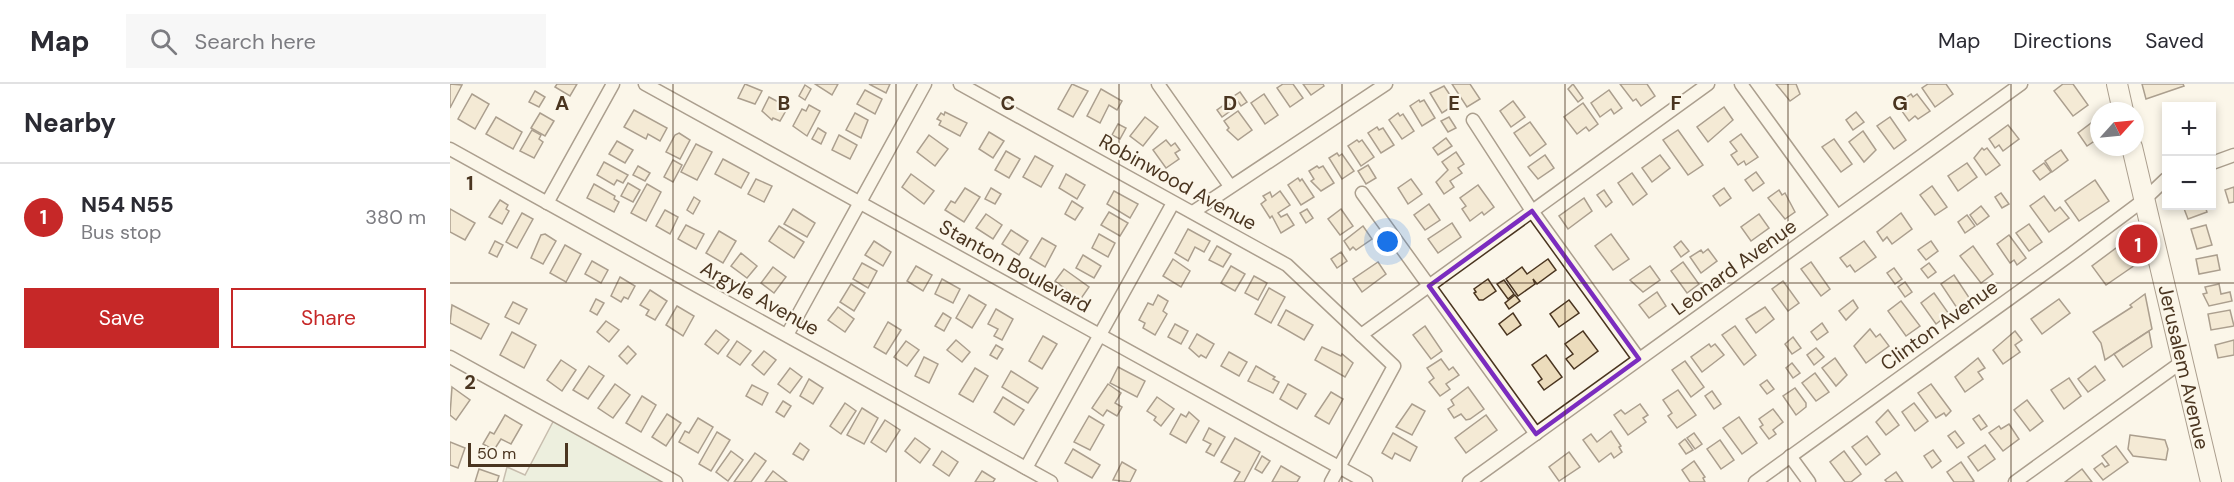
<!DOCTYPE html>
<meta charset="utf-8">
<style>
:root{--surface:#fff;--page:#f7f7f7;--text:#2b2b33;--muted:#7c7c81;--line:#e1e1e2;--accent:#c62828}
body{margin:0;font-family:"DM Sans",sans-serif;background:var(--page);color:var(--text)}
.controls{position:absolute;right:18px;top:18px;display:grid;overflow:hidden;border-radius:0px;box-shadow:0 3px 9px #0003}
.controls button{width:54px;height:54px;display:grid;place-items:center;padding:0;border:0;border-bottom:2px solid var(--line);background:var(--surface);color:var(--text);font:30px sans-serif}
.compass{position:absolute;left:1640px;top:18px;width:54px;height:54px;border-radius:50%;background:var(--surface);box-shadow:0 3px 9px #0003;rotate:63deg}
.scale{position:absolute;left:18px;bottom:15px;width:100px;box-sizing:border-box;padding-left:6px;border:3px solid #4a3520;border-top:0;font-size:16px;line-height:21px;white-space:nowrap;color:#4a3520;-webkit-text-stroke:4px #fbf6e9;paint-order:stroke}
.you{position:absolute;left:938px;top:158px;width:21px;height:21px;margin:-15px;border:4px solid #fff;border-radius:50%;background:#1a73e8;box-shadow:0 0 0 9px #1a73e833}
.badge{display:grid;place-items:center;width:39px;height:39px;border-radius:50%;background:var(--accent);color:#fff;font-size:20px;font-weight:700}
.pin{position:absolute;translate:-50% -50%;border:3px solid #fff;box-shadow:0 2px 6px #0006}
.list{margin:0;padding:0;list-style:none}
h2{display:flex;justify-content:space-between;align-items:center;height:78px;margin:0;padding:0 24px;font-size:26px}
h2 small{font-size:20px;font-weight:400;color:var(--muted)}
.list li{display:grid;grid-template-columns:39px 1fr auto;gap:18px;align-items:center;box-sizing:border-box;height:108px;padding:0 24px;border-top:2px solid var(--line)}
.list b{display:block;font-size:22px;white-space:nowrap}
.list p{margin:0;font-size:20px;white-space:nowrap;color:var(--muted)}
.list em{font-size:20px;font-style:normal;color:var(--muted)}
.actions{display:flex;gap:12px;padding:18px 24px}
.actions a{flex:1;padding:14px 0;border:2px solid var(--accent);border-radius:0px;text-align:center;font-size:21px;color:var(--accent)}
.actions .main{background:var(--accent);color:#fff}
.icon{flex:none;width:33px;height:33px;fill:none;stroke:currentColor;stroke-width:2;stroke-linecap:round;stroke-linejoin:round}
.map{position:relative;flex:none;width:1784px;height:398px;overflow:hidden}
header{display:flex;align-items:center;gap:36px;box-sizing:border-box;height:84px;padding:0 30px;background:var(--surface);border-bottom:2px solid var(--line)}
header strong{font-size:28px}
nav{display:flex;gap:33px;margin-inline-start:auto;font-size:21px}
.search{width:420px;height:54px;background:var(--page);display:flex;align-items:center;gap:15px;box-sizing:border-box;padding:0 21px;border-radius:0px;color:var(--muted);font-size:22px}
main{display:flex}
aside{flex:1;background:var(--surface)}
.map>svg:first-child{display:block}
</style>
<header>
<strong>Map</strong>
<div class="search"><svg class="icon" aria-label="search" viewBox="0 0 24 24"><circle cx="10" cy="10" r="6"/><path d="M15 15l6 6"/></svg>Search here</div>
<nav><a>Map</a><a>Directions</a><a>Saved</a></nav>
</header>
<main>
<aside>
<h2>Nearby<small></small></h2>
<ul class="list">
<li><span class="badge">1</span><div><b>N54 N55</b><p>Bus stop</p></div><em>380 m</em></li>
</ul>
<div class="actions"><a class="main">Save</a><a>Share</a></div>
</aside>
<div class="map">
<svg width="1784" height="398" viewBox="0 0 1784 398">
<rect width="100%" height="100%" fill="#fbf6e9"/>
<path fill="#dce7d0" stroke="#887966" stroke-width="1.5" d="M105,334L218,398H53L57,383L75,391Z"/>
<g fill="#ecdcbc" stroke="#4a3520" stroke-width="1.5">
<path d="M0,0L12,1L0,24Z"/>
<path d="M107,0H127L120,12L105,3Z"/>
<path d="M295,0L312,7L305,20L288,14Z"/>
<path d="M365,0H388L382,11Z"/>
<path d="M419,0H440L436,9Z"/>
<path d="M622,0L638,7L623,33L608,25Z"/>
<path d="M833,0H843L853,14L840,23L827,4Z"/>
<path d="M853,0H873L874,2L861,11Z"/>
<path d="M1002,0H1020L1030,15L1017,23Z"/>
<path d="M1123,0L1133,14L1128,18L1118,5Z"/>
<path d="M1170,0H1197L1205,12L1191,22L1186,15L1183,17Z"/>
<path d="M1326,0H1346L1350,10L1340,17Z"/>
<path d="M1478,0H1496L1503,10L1485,23L1472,4Z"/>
<path d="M1613,0H1623L1638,21L1623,32L1604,7Z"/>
<path d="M1692,0H1733L1734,2L1696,15Z"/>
<path d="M355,1L361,5L355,16L349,12Z"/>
<path d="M994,2L1006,20L992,29L980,9Z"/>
<path d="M651,5L672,17L667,26L659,21L650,39L637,32Z"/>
<path d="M415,6L432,15L425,30L407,20Z"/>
<path d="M1159,6L1172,24L1164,30L1161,25L1150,33L1141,19Z"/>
<path d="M85,7L95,13L89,23L79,18Z"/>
<path d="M790,8L797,18L791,22L784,12Z"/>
<path d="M22,10L39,20L25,45L8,35Z"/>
<path d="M814,10L828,31L815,40L801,19Z"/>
<path d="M1461,10L1463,13L1467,10L1480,27L1468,35L1465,32L1459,37L1449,23L1452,21L1450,18Z"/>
<path d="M319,13L338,23L330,37L323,34L322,36L312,27Z"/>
<path d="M969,16L970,18L974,16L985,34L972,42L960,22Z"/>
<path d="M1063,17L1075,33L1061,43L1050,27Z"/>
<path d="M778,18L783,25L772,33L767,26Z"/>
<path d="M1133,19L1148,40L1139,47L1136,43L1127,50L1114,33Z"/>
<path d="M359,21L370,27L357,52L343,42L352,25L356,27Z"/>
<path d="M1274,23L1283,36L1258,58L1247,43Z"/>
<path d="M184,26L217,44L210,57L198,50L196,55L174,43Z"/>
<path d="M788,27L802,46L788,56L777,46L779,44L774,37Z"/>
<path d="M495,28L517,39L510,52L489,41L491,37L487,35L491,29L494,31Z"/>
<path d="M1406,28L1414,38L1403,46L1396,36Z"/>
<path d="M90,29L104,37L95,52L81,44Z"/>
<path d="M405,29L418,36L411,54L396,46Z"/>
<path d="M948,29L950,32L953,30L964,47L952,55L939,36Z"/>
<path d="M46,33L72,48L63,65L36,50Z"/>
<path d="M695,33L708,43L693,62L680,52Z"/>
<path d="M999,33L1006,44L998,48L991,37Z"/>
<path d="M1440,33L1456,56L1444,65L1427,42Z"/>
<path d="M1649,33V54L1637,62L1628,49Z"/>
<path d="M1080,38L1096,60L1080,72L1064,49Z"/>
<path d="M668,40L676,44L670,55L662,51Z"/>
<path d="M1558,41L1569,55L1553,67L1549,61L1545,64L1539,55Z"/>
<path d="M927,43L929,46L933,44L944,61L931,69L918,49Z"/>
<path d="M368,44L376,49L371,60L362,55Z"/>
<path d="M82,46L91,51L89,55L93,58L84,74L70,67Z"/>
<path d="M1228,46L1253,81L1238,91L1213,56Z"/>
<path d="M1413,47L1426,66L1414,78L1399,58Z"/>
<path d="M539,48L554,57L543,74L529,65Z"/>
<path d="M229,49L240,56L230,75L216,68L225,51Z"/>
<path d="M1291,50L1308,73L1296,81L1294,77L1288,81L1281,71L1287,67L1280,58Z"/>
<path d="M389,51L407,61L400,75L382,66Z"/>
<path d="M479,51L498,65L485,82L467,68Z"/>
<path d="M996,54L1002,62L988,71L983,64Z"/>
<path d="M1384,55L1402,80L1391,88L1372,63Z"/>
<path d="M716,56L721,62L725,59L730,66L725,69L729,75L716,84L703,66Z"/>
<path d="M907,56L909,58L912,56L924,73L911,82L898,62Z"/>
<path d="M167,57L183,66L175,79L159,70Z"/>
<path d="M246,60L262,68L247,96L231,88Z"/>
<path d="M1532,64L1534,66L1537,64L1550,81L1536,91L1524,74Z"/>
<path d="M1611,66L1618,76L1602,88L1595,77Z"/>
<path d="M556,67L570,75L559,94L545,86Z"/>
<path d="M1006,68L1014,80L1008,84L1012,89L1000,97L1004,103L994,110L986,98L998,86L992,78Z"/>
<path d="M887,69L889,72L892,70L904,87L892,95L879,74Z"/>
<path d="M1095,71L1104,84L1088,95L1078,83Z"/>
<path d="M1210,71L1220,84L1202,98L1192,84Z"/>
<path d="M585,72L603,82L591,103L573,93Z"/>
<path d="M273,75L299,89L291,104L265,90Z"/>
<path d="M223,76L232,81L223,98L214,93Z"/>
<path d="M154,78L178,91L173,99L167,96L164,101L147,91Z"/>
<path d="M1517,79L1527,93L1508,107L1498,92Z"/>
<path d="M1594,79L1601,88L1590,96L1583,87Z"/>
<path d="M918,81L926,94L916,100L908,87Z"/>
<path d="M188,82L200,89L195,97L183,91Z"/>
<path d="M867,82L869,84L873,82L884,99L871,107L861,97L864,95L859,87Z"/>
<path d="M1306,88L1314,99L1303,107L1295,96Z"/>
<path d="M1182,89L1197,110L1183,121L1168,99Z"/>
<path d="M461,90L484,107L474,120L452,103Z"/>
<path d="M616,90L635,101L627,115L609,104Z"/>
<path d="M848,94L850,97L852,95L864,113L851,121L838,101Z"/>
<path d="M306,95L322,102L314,118L298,110Z"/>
<path d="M961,95L972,110L958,120L948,104Z"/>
<path d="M1645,96L1659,117L1629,137L1615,117Z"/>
<path d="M178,99L190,106L183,118L171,112Z"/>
<path d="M144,100L165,112L164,115L169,118L164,128L137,114Z"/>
<path d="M197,100L211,108L196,137L181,129Z"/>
<path d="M1028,101L1044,123L1034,131L1032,128L1020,137L1012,125L1016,122L1010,114Z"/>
<path d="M1482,102L1497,123L1485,131L1470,111Z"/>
<path d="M1784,103V118L1779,119L1775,106Z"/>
<path d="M515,104L530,113L514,138L495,126L501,117L505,119Z"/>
<path d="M541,104L551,110L545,120L535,115Z"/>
<path d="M1274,104L1281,114L1270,122L1263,112Z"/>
<path d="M1154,106L1162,118L1156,123L1147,111Z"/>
<path d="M1329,106L1332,111L1335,109L1345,128L1335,135L1318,114Z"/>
<path d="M664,107L688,120L680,134L657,120Z"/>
<path d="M830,107L840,121L828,129L831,133L837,130L844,141L831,149L822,132L820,134L811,120L816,116L813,112L820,108L822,113Z"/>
<path d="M1551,109L1559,120L1552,124L1545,113Z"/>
<path d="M1594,112L1605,127L1610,123L1619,134L1599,148L1580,122Z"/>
<path d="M244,113L250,117L243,130L237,126Z"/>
<path d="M1134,114L1142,127L1118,145L1109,132Z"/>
<path d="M50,116L58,121L56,125L59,127L52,140L39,133Z"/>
<path d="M622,117L633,124L625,136L615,130Z"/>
<path d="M979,120L990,136L975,146L964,131Z"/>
<path d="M1531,122L1539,132L1527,141L1520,131Z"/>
<path d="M1733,122H1755L1757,128L1738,135Z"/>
<path d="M0,125L25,139L15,156L0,148Z"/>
<path d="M343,125L365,139L357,153L334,140Z"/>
<path d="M857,125L863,134L856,139L850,129Z"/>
<path d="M891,125L903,142L890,151L878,135Z"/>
<path d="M215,126L228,133L220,150L206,142Z"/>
<path d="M659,128L678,139L670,152L651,141Z"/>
<path d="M72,129L83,135L67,164L56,158Z"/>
<path d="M1451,129L1462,145L1442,160L1437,153L1433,157L1427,148Z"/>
<path d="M536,130L552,141L543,155L526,144Z"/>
<path d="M1309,130L1319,144L1301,157L1291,143Z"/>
<path d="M1517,131L1525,142L1515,149L1508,138Z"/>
<path d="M1002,139L1011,153L988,169L978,155Z"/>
<path d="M1579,140L1592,158L1579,167L1566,149Z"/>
<path d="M236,141L254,150L246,165L228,155Z"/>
<path d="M1756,141L1762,161L1747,165L1741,145Z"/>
<path d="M329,142L354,158L344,174L319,157Z"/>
<path d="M913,142L922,155L906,166L903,163L900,166L894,157Z"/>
<path d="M738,145L760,157L754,168L745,163L738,177L725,169Z"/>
<path d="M561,146L578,157L569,171L552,160Z"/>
<path d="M269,147L286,157L273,179L256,169Z"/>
<path d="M95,150L106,157L93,180L81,174L91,151Z"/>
<path d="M649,150L665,159L658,173L642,164Z"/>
<path d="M1161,150L1179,175L1163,186L1145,162Z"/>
<path d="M1559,151L1576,174L1567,181L1564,176L1560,179L1547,160Z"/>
<path d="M592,154L606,162L595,183L580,174Z"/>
<path d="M1678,155L1683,156L1688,179L1656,201L1642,182Z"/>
<path d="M45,157L53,161L47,173L39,169Z"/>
<path d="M424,157L441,168L433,182L415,171Z"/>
<path d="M1231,157L1239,167L1231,173L1224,163Z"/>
<path d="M1414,157L1426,173L1405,188L1400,181L1397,183L1390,174Z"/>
<path d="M1481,157L1488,167L1476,176L1468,166Z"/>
<path d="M115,161L131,170L116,198L100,189Z"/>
<path d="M767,162L781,170L773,183L759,176Z"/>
<path d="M1523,162L1543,190L1531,199L1510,172Z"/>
<path d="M1258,165L1267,177L1251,189L1240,173L1251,166L1253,169Z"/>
<path d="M891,168L897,177L887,184L881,175Z"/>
<path d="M291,169L307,182L297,194L281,182Z"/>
<path d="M633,171L651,182L644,194L626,184Z"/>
<path d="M1767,171L1770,186L1749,190L1746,175Z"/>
<path d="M723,175L740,187L731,203L713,192Z"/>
<path d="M1098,175L1106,186L1087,200L1083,195L1085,200L1068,212L1056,195L1072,183L1077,190Z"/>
<path d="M142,177L158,186L151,199L135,190Z"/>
<path d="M928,178L936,190L912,208L903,195Z"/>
<path d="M1233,178L1249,200L1237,209L1221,187Z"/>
<path d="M1361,178L1380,205L1371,212L1351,185Z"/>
<path d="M412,179L427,187L418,204L403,195Z"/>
<path d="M1479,179L1486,188L1478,194L1471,185Z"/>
<path d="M466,182L482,191L473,207L457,197Z"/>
<path d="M781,182L795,190L785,207L771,199Z"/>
<path d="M1200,182L1210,196L1193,208L1180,196Z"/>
<path d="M323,183L336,193L324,209L311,199Z"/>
<path d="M1444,184L1452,195L1445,200L1437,189Z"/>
<path d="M614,185L639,203L630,216L605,197Z"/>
<path d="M1504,191L1520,215L1507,224L1491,200Z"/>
<path d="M804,192L817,199L808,216L795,209Z"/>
<path d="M170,193L185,202L178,215L174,213L171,218L161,212Z"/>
<path d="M492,195L510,205L503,219L485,210Z"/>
<path d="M1038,195L1046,207L1033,216H1029L1024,209L1026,208L1024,205Z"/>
<path d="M1054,196L1064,210L1058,215L1047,200Z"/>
<path d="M1333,197L1349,219L1338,227L1322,205Z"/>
<path d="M1455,198L1462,208L1455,213L1448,203Z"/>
<path d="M401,200L415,209L404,227L390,218Z"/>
<path d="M1769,200L1771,210L1780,208L1782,217L1759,222L1753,210L1757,209L1755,203Z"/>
<path d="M819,204L835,213L821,239L805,230Z"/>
<path d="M200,206L217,217L205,236L196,231L199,226L190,221Z"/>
<path d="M1207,208L1216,222L1199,234L1189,221Z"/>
<path d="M1484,209L1499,230L1486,240L1471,219Z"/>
<path d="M1695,210L1702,245L1655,276L1651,259L1643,248L1682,223L1680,221Z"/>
<path d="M519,211L536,221L522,244L506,234Z"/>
<path d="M708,211L718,217L713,227L717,230L705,251L693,244L695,239L689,236L698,219L703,221Z"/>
<path d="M1065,211L1070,217L1059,225L1055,219Z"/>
<path d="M146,215L154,219L147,231L140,227Z"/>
<path d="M1609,215L1620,229L1592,250L1581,235Z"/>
<path d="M1119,216L1129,229L1109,243L1100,230Z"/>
<path d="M1403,216L1408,224L1396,236L1389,227Z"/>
<path d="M1451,217L1470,242L1456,252L1438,227Z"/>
<path d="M63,218L77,225L69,240L55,233Z"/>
<path d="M2,221L39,240L31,255L0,239Z"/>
<path d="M227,222L244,232L233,252L216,241Z"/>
<path d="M388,223L404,235L395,248L378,236Z"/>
<path d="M1315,223L1324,235L1306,249L1296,235Z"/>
<path d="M546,225L563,235L552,256L544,252L548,245L538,240Z"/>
<path d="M836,226L863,241L854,256L828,241Z"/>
<path d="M1780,226L1784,242L1761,246L1758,230Z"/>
<path d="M493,229L501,234L494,247L485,242Z"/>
<path d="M1063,229L1071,241L1057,251L1049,240Z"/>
<path d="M156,237L169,246L159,258L147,248Z"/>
<path d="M438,238L451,246L436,270L424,263Z"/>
<path d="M1372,239L1378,248L1367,256L1361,248Z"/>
<path d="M725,240L738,247L731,260L718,253Z"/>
<path d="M975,242L992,267L981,275L963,251Z"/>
<path d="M1285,242L1306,271L1294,281L1272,251Z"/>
<path d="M1420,245L1426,253L1430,250L1439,262L1416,279L1404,262Z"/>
<path d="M266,246L279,256L268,270L255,260Z"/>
<path d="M1133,247L1148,267L1124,285L1116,275L1123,270L1115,260Z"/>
<path d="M1565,247L1572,256L1565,261L1570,268L1553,280L1543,266Z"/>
<path d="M1699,247L1702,263L1673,283L1664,270Z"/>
<path d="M62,248L86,261L74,284L50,271Z"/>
<path d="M747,250L764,260L756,274L751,271L749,273L739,264Z"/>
<path d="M593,252L607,260L592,285L579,277Z"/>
<path d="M1343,253L1351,264L1342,270L1335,260Z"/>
<path d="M506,256L520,268L512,278L497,266Z"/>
<path d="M1784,256V271L1768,274L1765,261Z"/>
<path d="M287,257L301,267L290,281L277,272Z"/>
<path d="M456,257L469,266L457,282L444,273Z"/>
<path d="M1259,260L1261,263L1265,260L1274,271L1252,288L1241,273Z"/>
<path d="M546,261L553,265L547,275L540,271Z"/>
<path d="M178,262L186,270L177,280L169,272Z"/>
<path d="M872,263L891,272L892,270L903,279L895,293L865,276Z"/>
<path d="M1366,264L1374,273L1364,281L1357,271Z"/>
<path d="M314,267L326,276L314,291L302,281Z"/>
<path d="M779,268L797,278L789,292L771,282Z"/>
<path d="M1096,271L1112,293L1094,306L1088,298L1092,295L1082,281Z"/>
<path d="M474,273L488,280L479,299L465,292Z"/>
<path d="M1385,274L1397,291L1386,302L1372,284Z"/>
<path d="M1528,274L1535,284L1528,288L1533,295L1515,308L1505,293Z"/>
<path d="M991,275L999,286L1003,283L1009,291L996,300L1000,305L990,312L979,298L984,294L977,284Z"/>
<path d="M111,276L126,286L112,307L97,296Z"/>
<path d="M1235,277L1254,303L1241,313L1222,286Z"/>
<path d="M1342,279L1350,289L1343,294L1336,284Z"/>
<path d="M139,282L154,292L138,315L123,306Z"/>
<path d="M806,282L825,293L823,295L829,298L823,309L798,297Z"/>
<path d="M1645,282L1655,296L1638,308L1628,295Z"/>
<path d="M668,283L695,297L687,313L660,299Z"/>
<path d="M340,284L352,293L340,309L328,300Z"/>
<path d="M525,284L538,292L523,318L509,310Z"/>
<path d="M561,287L588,304L578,319L552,303Z"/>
<path d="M1365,289L1379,308L1366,317L1352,299Z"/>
<path d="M1619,294L1631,312L1614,325L1601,306Z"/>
<path d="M359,295L373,304L363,320L350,312Z"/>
<path d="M1317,296L1324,305L1317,310L1310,301Z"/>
<path d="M165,300L180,311L163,334L148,324Z"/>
<path d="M658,300L671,309L665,319L672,323L667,332L657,326L653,332L642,324Z"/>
<path d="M838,300L856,310L847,325L830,315Z"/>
<path d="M1481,300L1501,327L1496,332L1494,329L1486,334L1468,309Z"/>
<path d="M302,301L318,309L312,321L296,312Z"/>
<path d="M2,303L20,316L6,336L0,331Z"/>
<path d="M1018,303L1034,325L1020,335L1016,336L1011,330L1004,334L998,325L1004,321L1001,316Z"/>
<path d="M1345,304L1356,319V323L1346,331L1333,312Z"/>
<path d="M1228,306L1246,331L1227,344L1218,332L1222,329L1213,316Z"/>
<path d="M1262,307L1271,320L1264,325L1255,312Z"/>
<path d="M881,308L893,315L879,340L865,332Z"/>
<path d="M192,312L206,321L191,348L176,339Z"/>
<path d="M553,313L574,326L564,341L544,328Z"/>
<path d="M707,313L724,325L711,342L704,336L706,333L697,327Z"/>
<path d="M1577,316L1593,337L1580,347L1564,326Z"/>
<path d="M333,317L341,322L334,333L326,328Z"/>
<path d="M395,319L406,327L391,350L380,342Z"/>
<path d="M1464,319L1478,337L1465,347L1452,328Z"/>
<path d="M962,320L975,327L962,351L946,343Z"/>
<path d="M1190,320L1198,331L1193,334L1196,338L1178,351L1164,331L1171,326L1175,330Z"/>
<path d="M412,324L428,334L414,360L397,351Z"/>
<path d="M1323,325L1333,338L1323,346L1326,350L1319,355L1310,343L1313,341L1309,335Z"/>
<path d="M1438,326L1449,341L1436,351L1426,338Z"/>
<path d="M739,328L749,337L736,359L720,350L731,330L736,333Z"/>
<path d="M217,330L231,339L216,362L202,353Z"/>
<path d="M55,331L72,341L61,360L51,355L44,366L33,360L40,348L44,350Z"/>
<path d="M1036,331L1047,346L1016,369L1005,354Z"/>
<path d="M1529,331L1537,342L1531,346L1523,335Z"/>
<path d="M639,332L654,341L640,366L624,358Z"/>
<path d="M1289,333L1307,359L1292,370L1273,344Z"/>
<path d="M248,334L263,343L248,369L229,358L235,347L239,349Z"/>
<path d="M435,336L450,346L436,368L421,358Z"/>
<path d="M1559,340L1569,355L1553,367L1539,349L1549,342L1551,345Z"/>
<path d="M759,344L775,353L764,372L756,368L761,360L753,356Z"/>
<path d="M1161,347L1171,362L1169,363L1172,368L1164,374L1161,369L1149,378L1133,356L1141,350L1147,358Z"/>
<path d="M1505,347L1514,359L1507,364L1498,352Z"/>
<path d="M267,348L280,356L261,387L249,380Z"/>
<path d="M943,349L967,363L960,377L945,369L942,375L932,369Z"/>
<path d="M1244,349L1252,360L1245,365L1237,354Z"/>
<path d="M1680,351L1715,356L1718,365L1716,376L1683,372L1678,365Z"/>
<path d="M1417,352L1430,370L1416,381L1402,363Z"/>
<path d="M465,354L480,365L470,379L455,367Z"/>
<path d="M785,354L810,368L794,398H784L790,388L771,378Z"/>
<path d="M1235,355L1243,366L1236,370L1229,360Z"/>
<path d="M1270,356L1284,376L1271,385L1257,365Z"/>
<path d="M0,358L15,364L8,384L0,381Z"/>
<path d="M350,359L359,366L353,376L343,370Z"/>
<path d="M1535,361L1545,375L1528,387L1518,373Z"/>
<path d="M1666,362L1678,378L1653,396L1644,385L1652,379L1655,383L1659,381L1652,372Z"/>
<path d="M623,365L650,381L642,394L615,379Z"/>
<path d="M1483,366L1491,377L1482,384L1474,372Z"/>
<path d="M281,367L293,376L278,397L266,388Z"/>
<path d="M492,367L508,378L499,392L483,381Z"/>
<path d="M1394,367L1411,390L1401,398H1395L1380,378Z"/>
<path d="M1119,368L1130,383L1109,397L1099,383Z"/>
<path d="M305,369L316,377L301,398H284Z"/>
<path d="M812,372L820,377L812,389L805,385Z"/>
<path d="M1244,377L1255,393L1253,394L1255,398H1240L1232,386Z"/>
<path d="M672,378L686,386L680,398L663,396Z"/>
<path d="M1511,378L1524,397L1522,398H1504L1497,388Z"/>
<path d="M831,382L850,393L847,398H822Z"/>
<path d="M29,385L49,392L47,398H25Z"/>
<path d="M1632,385L1642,398H1615Z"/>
<path d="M323,387L337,398H315Z"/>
<path d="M532,387L545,395L543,398H525Z"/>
<path d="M1446,388L1453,398H1437L1435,396Z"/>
</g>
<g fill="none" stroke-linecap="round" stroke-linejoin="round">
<defs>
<g id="minor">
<path d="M195,0L916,398"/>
<path d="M510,0L837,181L944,282L881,398"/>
<path d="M708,0L780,102"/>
<path d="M1291,0L1387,132"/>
<path d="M1023,36L1082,127L1189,275"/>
<path d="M0,65L601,398"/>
<path d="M1762,79L1784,71"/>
<path d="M912,109L1086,350"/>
<path d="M97,119L163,0"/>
<path d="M743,128L936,0"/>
<path d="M337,251L475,0"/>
<path d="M911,251L1258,0"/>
<path d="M0,273L226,398"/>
<path d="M1340,372L1359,398"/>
<path d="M576,384L723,119"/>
<path d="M1019,398L1571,0"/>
<path d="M1305,398L1620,171L1695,115L1716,95"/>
<path d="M1565,398L1733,277"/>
</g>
<g id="primary">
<path d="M1667,0L1673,27"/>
<path d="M1682,63L1761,398"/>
</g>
</defs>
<use href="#minor" stroke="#4a3520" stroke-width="15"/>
<use href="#primary" stroke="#4a3520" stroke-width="22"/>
<use href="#minor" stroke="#fbf6e9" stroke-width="12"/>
<use href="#primary" stroke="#fbf6e9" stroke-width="20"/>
</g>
<path d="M0 0H1784V398H0ZM1082,127L1189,275L1086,350L979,202Z" fill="#fbf6e9" fill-opacity=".55" fill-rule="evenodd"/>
<path fill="none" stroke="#7b2cbf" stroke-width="4.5" stroke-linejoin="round" d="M1082,127L1189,275L1086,350L979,202Z"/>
<path fill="none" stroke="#4a3520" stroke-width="1.5" stroke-opacity="0.55" d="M223,0V398M446,0V398M669,0V398M892,0V398M1115,0V398M1338,0V398M1561,0V398M0,199H1784"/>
<g text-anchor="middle" stroke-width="4.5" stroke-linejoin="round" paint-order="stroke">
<g font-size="20" fill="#4a3520" stroke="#fbf6e9">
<text transform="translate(728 98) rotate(29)" y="7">Robinwood Avenue</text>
<text transform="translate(565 182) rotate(29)" y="7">Stanton Boulevard</text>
<text transform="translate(1284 183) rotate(-36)" y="7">Leonard Avenue</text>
<text transform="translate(310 214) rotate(29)" y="7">Argyle Avenue</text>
<text transform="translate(1489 241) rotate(-36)" y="7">Clinton Avenue</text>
<text transform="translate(1734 283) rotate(77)" y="7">Jerusalem Avenue</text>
</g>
</g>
<g font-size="20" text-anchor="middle" font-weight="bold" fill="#4a3520" stroke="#fbf6e9" stroke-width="4.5" stroke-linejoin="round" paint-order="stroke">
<text x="112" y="26">A</text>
<text x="334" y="26">B</text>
<text x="558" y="26">C</text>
<text x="780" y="26">D</text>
<text x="1004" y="26">E</text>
<text x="1226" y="26">F</text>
<text x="1450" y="26">G</text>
<text x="20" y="106">1</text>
<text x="20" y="305">2</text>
</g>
</svg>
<div class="controls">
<button>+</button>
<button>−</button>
</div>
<svg class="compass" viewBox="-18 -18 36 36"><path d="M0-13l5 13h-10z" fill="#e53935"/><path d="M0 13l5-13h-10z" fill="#7c7c81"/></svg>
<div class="scale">50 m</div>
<div class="you"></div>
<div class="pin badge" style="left:1688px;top:160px">1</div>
</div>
</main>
